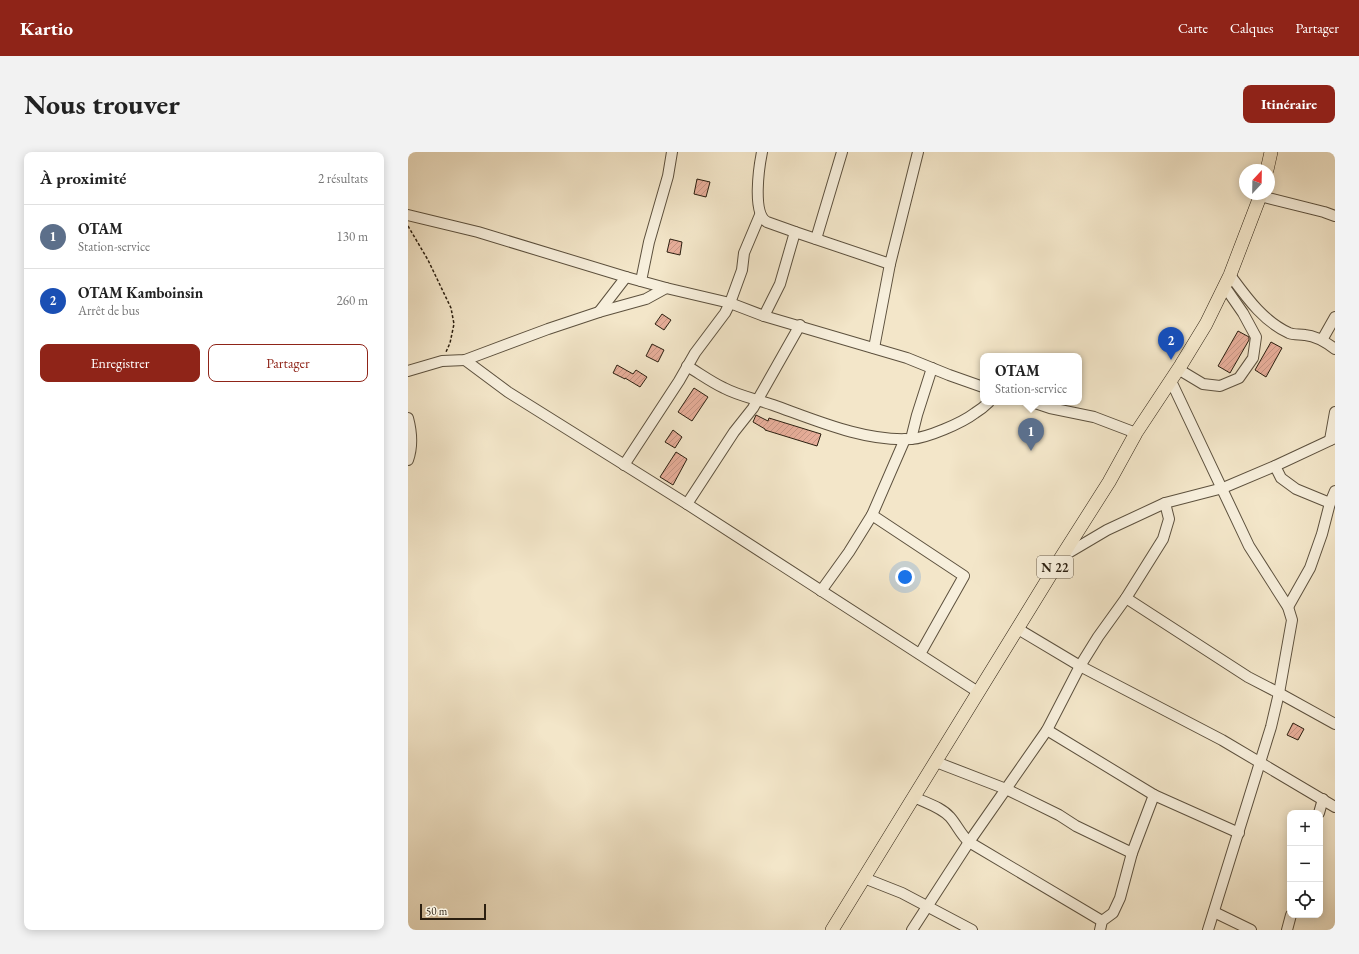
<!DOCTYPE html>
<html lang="fr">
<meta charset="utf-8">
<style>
:root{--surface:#fff;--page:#f2f2f2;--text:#222;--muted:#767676;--line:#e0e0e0;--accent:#8f2418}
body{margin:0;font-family:"EB Garamond",serif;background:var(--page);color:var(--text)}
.controls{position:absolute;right:12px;bottom:12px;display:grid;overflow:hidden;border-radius:8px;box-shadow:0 2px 10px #0003}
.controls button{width:36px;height:36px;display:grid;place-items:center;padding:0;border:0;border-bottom:1px solid var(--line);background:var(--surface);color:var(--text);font:20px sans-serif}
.compass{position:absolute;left:831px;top:12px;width:36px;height:36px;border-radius:50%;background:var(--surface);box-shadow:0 2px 10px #0003;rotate:22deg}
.scale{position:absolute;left:12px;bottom:10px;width:66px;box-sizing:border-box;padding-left:4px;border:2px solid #2b1f10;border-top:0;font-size:11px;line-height:14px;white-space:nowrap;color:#2b1f10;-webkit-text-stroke:3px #f7efdc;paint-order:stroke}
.you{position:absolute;left:497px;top:425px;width:14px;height:14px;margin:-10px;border:3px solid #fff;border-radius:50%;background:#1a73e8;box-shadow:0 0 0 6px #1a73e833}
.badge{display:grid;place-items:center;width:26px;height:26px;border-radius:50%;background:var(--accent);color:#fff;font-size:13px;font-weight:700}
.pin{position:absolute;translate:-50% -33px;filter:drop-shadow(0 1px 2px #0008)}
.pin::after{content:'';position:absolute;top:21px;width:14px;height:12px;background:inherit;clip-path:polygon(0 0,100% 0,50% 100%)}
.popup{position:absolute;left:572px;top:201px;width:102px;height:52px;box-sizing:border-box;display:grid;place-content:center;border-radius:8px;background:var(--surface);filter:drop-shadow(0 1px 3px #0005);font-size:13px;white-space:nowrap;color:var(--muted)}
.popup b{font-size:15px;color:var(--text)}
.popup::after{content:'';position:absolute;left:50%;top:100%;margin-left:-8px;border:8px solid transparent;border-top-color:var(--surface)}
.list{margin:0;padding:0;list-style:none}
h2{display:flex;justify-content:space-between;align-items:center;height:52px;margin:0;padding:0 16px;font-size:17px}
h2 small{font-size:13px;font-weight:400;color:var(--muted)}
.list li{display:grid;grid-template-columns:26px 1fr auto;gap:12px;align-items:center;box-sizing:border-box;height:64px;padding:0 16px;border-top:1px solid var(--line)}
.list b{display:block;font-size:15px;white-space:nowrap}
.list p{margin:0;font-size:13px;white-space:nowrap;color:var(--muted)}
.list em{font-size:13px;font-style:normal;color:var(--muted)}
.actions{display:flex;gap:8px;padding:12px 16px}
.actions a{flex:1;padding:9px 0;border:1px solid var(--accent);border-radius:8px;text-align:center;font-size:14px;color:var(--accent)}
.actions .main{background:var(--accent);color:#fff}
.icon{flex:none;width:22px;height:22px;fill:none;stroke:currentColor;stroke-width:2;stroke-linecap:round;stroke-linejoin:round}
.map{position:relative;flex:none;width:927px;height:778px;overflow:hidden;border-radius:8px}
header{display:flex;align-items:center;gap:24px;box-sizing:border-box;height:56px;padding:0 20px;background:var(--accent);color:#fff}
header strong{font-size:19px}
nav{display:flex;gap:22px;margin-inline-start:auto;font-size:14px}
.intro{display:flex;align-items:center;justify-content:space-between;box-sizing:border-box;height:96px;padding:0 24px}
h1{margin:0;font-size:28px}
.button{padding:10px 18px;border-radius:8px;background:var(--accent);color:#fff;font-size:14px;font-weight:700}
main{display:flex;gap:24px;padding:0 24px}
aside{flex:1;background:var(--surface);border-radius:8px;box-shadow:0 2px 10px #0003}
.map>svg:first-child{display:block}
</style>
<header>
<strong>Kartio</strong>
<nav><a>Carte</a><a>Calques</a><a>Partager</a></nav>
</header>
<div class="intro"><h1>Nous trouver</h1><a class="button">Itinéraire</a></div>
<main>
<aside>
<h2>À proximité<small>2 résultats</small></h2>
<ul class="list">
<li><span class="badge" style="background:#5c6f8a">1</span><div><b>OTAM</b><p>Station-service</p></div><em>130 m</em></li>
<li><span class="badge" style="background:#1a4fb4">2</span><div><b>OTAM Kamboinsin</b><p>Arrêt de bus</p></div><em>260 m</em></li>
</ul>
<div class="actions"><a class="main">Enregistrer</a><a>Partager</a></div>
</aside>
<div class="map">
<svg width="927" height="778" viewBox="0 0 927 778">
<defs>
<pattern id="building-hatch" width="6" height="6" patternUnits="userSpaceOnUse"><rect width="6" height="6" fill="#e7ae9a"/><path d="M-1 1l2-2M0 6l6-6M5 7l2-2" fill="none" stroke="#c69584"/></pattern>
</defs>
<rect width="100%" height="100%" fill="#f3e6c9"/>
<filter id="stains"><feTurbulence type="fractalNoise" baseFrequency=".005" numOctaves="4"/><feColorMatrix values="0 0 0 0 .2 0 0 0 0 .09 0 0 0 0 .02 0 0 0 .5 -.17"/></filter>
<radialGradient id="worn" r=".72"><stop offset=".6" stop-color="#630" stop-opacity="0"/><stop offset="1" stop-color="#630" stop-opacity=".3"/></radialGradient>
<g fill="url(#building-hatch)" stroke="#2b1f10">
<path d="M289,27L302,30L298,45L286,42Z"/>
<path d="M262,87L274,90L272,103L259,100Z"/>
<path d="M254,162L263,168L256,178L247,172Z"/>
<path d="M830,179L841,185V188L822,221L810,214Z"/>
<path d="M863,190L874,196L858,225L847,218Z"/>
<path d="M244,192L256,198L250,210L238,204Z"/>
<path d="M209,213L225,222L228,218L239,225L232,235L217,226V227L205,221Z"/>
<path d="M286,236L300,245L284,269L270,260Z"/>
<path d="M348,263L360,269L361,266L413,282L409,294L357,278V277L345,270Z"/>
<path d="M265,278L274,285L267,296L257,290Z"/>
<path d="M268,300L279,307L265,333L252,325Z"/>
<path d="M885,571L896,577L890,588L879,583Z"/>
</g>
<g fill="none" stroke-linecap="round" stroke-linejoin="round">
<defs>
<g id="minor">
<path d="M354,0C351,15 344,62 359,70L387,80L372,132L356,164"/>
<path d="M852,44L916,60L927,64"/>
<path d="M0,63L70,80L218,125L258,136L322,151L356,164L499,206L541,223L575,235"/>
<path d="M387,80L482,112L510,0"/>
<path d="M408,87L434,0"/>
<path d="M822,123C839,146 855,169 881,181C886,183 892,182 897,183C908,184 918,190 927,197"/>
<path d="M233,129L241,90L260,24L264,0"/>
<path d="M191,160L218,125"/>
<path d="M914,188L927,165"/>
<path d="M466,196L482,112"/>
<path d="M57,208L100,240L279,352L570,540"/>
<path d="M279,214C291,221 303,230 316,236C331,244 348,247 365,253C407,268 457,290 503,287C519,286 554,271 567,261C572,258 577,254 581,250"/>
<path d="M770,217L795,232L812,234L831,226L845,206L848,185L835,161L817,135"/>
<path d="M0,219L34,209L57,208L140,177L191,160L238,147L258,136"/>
<path d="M763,229L841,394L880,455L884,468L871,541L863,575L800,778"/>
<path d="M624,250L642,256L686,265L728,281"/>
<path d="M0,266C4,281 5,294 0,308"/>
<path d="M503,287L509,263L524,216"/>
<path d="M922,288L927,260"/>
<path d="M216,313L271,229L287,201L317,161L322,151L334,118L336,101L352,63"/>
<path d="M867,314L873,326L888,337L922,351"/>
<path d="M279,352L326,280L345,256L392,173"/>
<path d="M464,363L556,424L512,502"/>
<path d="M655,404L699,378L757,351L815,336L867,314L927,286"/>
<path d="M413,439L441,400L464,363L497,287"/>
<path d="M718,446L840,525L871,541L927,572"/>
<path d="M880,455L902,416L914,382L922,351L927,339"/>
<path d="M610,477L672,514L814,588L927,655"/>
<path d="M639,578L746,643"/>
<path d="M528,610L598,637L651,663L668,674L724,701L712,746L705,761L694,769L692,778"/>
<path d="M506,645C518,651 533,655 542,665C549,673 553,683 561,690L694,769"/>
<path d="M911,661L915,647"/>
<path d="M724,701L746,643L831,681"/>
<path d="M456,726L494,741L564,778"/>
<path d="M806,760L843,778"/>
<path d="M504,778L561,690L639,578L672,514L690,485L718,446L755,387L761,367L757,351"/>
<path d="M879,778L883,763"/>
</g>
<g id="major">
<path d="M859,18L863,0"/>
<path d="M424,778L654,404L701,330L728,281L773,213L798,172L822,123L853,42"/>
</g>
</defs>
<use href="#minor" stroke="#5d513e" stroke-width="12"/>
<use href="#major" stroke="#2b1f10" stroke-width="14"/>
<path stroke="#2b1f10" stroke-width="1.5" stroke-dasharray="3 2" stroke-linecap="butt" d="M0,74L20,108L43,156L46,172L42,191L38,200"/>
<use href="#minor" stroke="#f7efdc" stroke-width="10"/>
<use href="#major" stroke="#f3e6c9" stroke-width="13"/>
</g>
<g text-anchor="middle" stroke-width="3" stroke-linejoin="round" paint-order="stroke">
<rect fill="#f7efdc" stroke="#685d4d" stroke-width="1" x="629" y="404" width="36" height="22" rx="3"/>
<g font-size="13" font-weight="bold" fill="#2b1f10">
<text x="647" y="420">N 22</text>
</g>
</g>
<rect width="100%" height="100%" filter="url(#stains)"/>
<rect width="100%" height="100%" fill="url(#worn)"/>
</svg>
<div class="controls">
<button>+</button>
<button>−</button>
<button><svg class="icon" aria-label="locate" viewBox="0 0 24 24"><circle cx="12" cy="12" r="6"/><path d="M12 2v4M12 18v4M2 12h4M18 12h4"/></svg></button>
</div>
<svg class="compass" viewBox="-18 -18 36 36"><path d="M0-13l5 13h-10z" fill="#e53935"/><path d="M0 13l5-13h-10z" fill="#767676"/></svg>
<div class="scale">50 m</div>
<div class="you"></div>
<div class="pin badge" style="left:623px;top:299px;background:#5c6f8a">1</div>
<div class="popup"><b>OTAM</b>Station-service</div>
<div class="pin badge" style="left:763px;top:208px;background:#1a4fb4">2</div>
</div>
</main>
